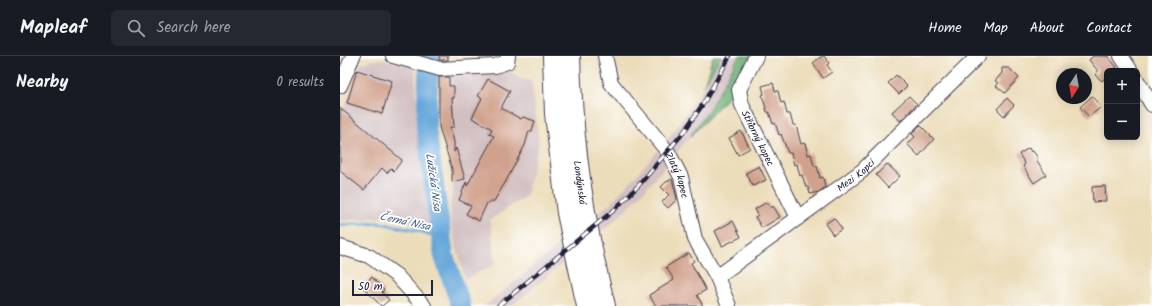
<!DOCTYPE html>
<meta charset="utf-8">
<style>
:root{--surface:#171b24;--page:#242831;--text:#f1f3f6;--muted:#9ea1a6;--line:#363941}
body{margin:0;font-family:Kalam,sans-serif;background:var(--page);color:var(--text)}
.controls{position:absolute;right:12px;top:12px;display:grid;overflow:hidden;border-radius:6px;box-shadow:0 2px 10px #0003}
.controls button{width:36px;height:36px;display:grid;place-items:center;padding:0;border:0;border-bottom:1px solid var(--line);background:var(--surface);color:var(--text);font:20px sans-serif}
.compass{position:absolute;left:716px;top:12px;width:36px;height:36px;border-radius:50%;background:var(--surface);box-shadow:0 2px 10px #0003;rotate:191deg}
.scale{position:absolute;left:12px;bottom:10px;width:81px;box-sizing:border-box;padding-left:4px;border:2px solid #22223b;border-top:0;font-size:11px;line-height:14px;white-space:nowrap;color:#22223b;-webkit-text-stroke:3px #fff;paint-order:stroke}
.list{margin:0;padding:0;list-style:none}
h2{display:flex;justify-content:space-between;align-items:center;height:52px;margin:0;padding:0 16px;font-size:17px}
h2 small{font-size:13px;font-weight:400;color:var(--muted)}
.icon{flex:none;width:22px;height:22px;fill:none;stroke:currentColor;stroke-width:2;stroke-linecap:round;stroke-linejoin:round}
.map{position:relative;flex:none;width:812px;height:250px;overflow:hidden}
header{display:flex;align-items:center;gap:24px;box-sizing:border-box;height:56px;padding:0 20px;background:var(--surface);border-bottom:1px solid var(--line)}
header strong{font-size:19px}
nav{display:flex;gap:22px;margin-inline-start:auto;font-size:14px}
.search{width:280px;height:36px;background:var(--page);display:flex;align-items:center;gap:10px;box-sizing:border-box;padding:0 14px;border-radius:6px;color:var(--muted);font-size:15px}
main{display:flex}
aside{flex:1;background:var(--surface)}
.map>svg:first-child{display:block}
</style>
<header>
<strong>Mapleaf</strong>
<div class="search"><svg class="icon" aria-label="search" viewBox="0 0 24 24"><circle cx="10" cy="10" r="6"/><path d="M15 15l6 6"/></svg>Search here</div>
<nav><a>Home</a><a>Map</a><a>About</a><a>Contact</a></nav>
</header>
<main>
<aside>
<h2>Nearby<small>0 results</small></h2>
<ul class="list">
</ul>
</aside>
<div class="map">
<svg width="812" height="250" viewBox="0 0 812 250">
<rect width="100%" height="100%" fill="#fff"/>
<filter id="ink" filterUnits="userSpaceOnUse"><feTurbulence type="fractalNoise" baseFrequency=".025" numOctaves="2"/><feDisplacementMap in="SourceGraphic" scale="8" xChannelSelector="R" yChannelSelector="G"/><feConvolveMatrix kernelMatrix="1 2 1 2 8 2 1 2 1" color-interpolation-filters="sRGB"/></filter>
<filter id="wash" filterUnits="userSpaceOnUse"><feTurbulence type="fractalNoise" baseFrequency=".012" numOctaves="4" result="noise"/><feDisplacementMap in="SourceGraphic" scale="16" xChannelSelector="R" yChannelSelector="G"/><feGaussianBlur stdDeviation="0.9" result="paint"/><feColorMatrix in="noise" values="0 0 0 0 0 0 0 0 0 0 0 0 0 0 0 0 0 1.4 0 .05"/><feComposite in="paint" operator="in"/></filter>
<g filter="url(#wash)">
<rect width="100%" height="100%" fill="#ecddba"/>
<g fill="#d2bfc1">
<path d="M381,0H399L370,52L349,82L305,134L280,160L171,250H145L269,148L293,123L321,91L336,72L356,43Z"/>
<path d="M41,3L75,9L77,62L88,118L92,172L67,165L42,161L0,165V56L7,47L17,14L22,7L27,5Z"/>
<path d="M168,13L182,24H191L199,86L186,140L150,164L156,208L125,223L111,169L110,150L113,133L112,113L99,71V18L121,20L145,18Z"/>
</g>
<g fill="#71b478" stroke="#4a6b5a">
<path d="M373,0H381L364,29Z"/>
<path d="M399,0H411L389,40L349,82L370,52Z"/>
</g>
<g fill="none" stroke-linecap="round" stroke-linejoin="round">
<path stroke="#66a7da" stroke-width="3.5" d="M0,169L40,167L80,175L102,183"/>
<path stroke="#66a7da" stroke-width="20" d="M89,0L86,72L104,200L121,250"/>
</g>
<g id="blocks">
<g fill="#d0a28d">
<rect x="99" y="0" width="9" height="4"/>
<path d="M482,0H484L489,7L487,9L492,16L483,22L473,7Z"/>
<path d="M753,0H767L777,11L772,15H767V24L765,22L762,25L755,19L758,15L749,4Z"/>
<path d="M662,12H669L679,22L665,37L656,30L659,27L655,25L662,17Z"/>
<path d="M17,14L52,25L42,58L7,47Z"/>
<path d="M556,19L567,30L559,38L548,27Z"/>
<path d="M99,21H109V30H114V42H112L114,71H110L114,86V96L116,92L125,123L112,126V113L99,71Z"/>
<path d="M148,23L170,35L161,52L181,63L183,61L195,65L192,75H189L185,89L166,125L154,145L147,147L139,165L126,158L131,150L119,144L126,126L127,130L154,80L149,78L152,73L132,62L142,42L138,40Z"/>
<path d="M433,27L435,35H438L441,47L444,46L447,58H450L453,69H456L461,88L465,87L468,99L471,98L474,110H477L480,122L483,121L485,131L479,136L470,138L468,131H466L462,119L460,120L457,108L454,109L451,97H448L441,78L439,79L435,67L433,68L429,56H427L422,39L424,38L422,30Z"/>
<path d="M569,40L577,48L560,65L552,56Z"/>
<path d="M752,40L761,51L749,61L740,51Z"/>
<path d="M667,42L674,49L664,60L657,53Z"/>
<path d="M0,52L62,104L54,115L51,112L47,117L42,112L24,134L0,115Z"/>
<path d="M580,69L594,83L579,100L567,88L575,81L572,78Z"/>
<path d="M401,75L410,92L398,99L389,82Z"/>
<path d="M689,92L691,96L693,95L698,102L696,103L706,119L694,127L683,110L685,108L679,98Z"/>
<path d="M547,108L560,120L548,132L536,119Z"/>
<path d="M419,110L426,124L413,130L406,117Z"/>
<path d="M332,123L337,143L328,152L322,146L329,139L321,131L326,126Z"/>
<path d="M765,130L766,145L753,146L752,131Z"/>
<path d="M427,146L431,152L433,150L440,161L422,172L415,161L418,159L415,153Z"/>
<path d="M494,162L502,173L493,179L485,168Z"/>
<path d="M393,165L401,181L382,190L375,175Z"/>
<path d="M349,197L354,205L351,207L366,234L357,239L363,250H316L309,239L334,224L326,211Z"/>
<path d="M32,221L44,234L42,236L49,244L42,250H41L22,230Z"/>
</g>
</g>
</g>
<g filter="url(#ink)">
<use href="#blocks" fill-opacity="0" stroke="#403e4e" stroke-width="1"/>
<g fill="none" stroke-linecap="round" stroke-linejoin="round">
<defs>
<g id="minor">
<path d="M53,0L100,13L155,10L167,6L168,0"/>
<path id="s1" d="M265,0L271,27L328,96L341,121L355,183L377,221L389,250"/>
<path id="s2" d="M416,0L399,34L402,49L458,162"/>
<path d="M781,0L791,15"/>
<path d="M797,24L812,49"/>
<path d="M0,30L13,0"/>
<path d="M0,191L29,200L57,220L84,250"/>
<path id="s3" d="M377,221L522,115L638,0"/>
</g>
<g id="highway">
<path d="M213,0L215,58L227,157L247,250"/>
<path id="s4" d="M230,0C232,84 244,168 265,250"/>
</g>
</defs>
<use href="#minor" stroke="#403e4e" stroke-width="16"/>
<use href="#highway" stroke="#403e4e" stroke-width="22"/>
<use href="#minor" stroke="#fff" stroke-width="14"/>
<use href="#highway" stroke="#fff" stroke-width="20"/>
<defs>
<path id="rail" d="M158,250L274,154L299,129L343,77L363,48L390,0"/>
</defs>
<use href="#rail" stroke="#22223b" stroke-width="4.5"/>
<use href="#rail" stroke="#fff" stroke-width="3" stroke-dasharray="9" stroke-linecap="butt"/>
</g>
</g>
<g text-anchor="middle" stroke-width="3.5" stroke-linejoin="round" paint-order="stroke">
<g font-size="10" fill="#22223b" stroke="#fff">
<text dy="4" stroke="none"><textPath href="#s2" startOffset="90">Stříbrný kopec</textPath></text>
<text dy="4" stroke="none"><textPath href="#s3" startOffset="172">Mezi Kopci</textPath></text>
<text dy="4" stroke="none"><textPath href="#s1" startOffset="142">Zlatý kopec</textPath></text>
<text dy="4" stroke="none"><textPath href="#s4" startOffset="127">Londýnská</textPath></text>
</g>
<g font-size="11" font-style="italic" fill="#415e83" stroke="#fff">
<text transform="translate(94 126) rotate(82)" y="4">Lužická Nisa</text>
<text transform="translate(65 165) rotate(12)" y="4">Černá Nisa</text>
</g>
</g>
</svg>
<div class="controls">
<button>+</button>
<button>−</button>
</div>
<svg class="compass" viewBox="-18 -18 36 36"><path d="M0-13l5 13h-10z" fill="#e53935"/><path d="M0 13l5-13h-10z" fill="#9ea1a6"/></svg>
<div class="scale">50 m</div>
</div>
</main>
